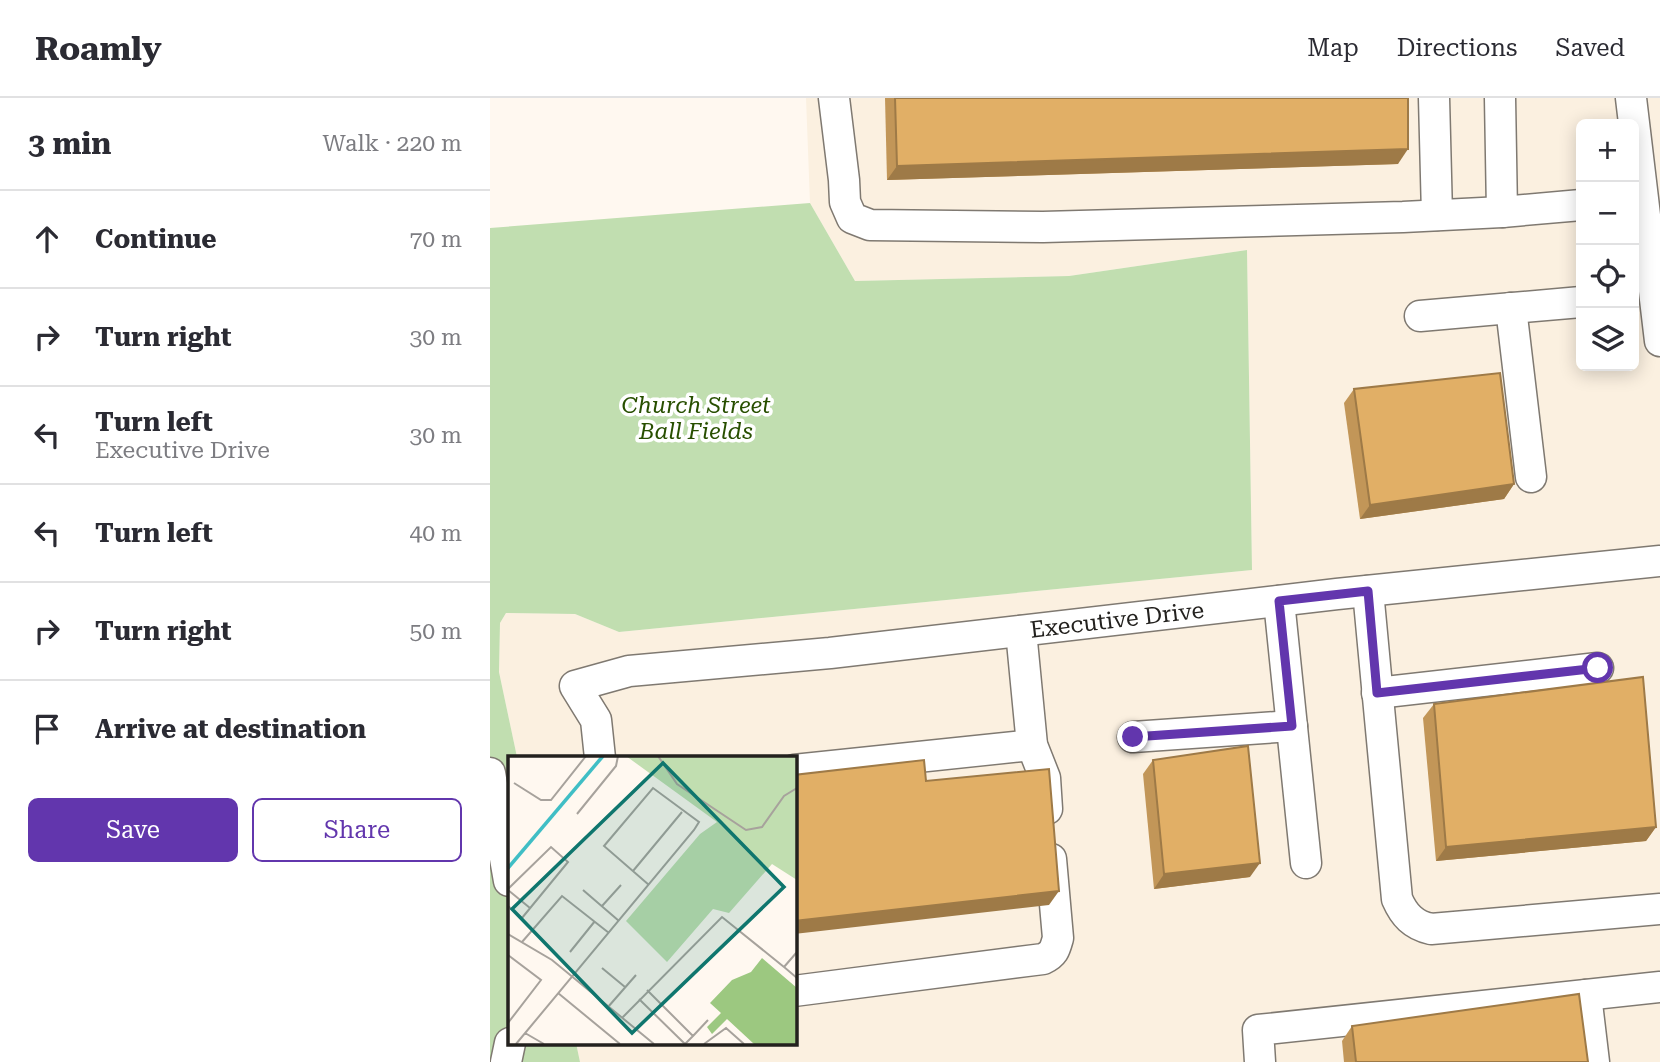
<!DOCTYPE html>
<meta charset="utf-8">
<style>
:root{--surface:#fff;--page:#f2f2f3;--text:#2b2b33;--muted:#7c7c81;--line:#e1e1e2;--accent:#6236ad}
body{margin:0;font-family:"Roboto Serif",serif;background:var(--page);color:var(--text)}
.controls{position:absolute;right:21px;top:21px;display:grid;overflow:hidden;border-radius:10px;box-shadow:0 4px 18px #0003}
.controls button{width:63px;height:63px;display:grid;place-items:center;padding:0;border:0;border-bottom:2px solid var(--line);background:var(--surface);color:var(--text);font:35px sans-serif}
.stop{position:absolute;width:21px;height:21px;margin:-16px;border:5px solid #6236ad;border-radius:50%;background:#fff}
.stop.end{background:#6236ad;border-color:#fff;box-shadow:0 2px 7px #0008}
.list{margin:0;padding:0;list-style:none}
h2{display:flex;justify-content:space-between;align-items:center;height:91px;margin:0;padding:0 28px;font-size:30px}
h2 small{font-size:23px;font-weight:400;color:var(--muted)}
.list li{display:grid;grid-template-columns:46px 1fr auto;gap:21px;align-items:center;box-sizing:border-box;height:98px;padding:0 28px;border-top:2px solid var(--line)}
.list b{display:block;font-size:26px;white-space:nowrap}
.list p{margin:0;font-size:23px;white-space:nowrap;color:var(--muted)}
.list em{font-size:23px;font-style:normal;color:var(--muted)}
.actions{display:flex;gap:14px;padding:21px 28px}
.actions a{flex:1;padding:16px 0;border:2px solid var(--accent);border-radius:10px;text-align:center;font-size:24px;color:var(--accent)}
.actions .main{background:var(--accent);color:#fff}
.icon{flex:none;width:38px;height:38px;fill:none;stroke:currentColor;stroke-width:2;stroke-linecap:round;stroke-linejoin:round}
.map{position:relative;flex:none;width:1170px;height:964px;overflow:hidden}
header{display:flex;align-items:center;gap:42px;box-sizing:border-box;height:98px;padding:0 35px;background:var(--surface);border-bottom:2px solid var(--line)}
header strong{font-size:33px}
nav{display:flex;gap:38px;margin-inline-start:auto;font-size:24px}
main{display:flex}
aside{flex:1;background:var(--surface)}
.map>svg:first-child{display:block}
</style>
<header>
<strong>Roamly</strong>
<nav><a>Map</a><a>Directions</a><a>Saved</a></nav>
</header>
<main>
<aside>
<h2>3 min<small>Walk · 220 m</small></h2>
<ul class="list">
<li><svg class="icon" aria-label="ahead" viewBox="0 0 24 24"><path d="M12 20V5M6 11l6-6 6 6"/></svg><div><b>Continue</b></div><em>70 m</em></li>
<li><svg class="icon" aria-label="right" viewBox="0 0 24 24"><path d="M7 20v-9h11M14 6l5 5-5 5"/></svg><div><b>Turn right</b></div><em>30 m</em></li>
<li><svg class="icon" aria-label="left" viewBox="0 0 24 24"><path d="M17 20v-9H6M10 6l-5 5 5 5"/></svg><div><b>Turn left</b><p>Executive Drive</p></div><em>30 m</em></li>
<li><svg class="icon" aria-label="left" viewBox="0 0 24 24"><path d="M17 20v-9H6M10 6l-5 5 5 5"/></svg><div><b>Turn left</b></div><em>40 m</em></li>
<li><svg class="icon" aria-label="right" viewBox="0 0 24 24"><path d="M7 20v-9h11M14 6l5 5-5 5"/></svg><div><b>Turn right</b></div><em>50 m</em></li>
<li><svg class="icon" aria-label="arrive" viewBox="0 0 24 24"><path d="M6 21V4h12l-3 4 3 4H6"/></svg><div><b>Arrive at destination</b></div></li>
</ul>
<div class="actions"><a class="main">Save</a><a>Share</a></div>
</aside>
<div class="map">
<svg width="1170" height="964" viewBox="0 0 1170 964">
<rect width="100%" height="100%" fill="#fff8f0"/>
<path fill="#fbf0e0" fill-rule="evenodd" d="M316,0H1170V964H90L86,945H304V660L27,659L9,574L10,525L16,515L85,516L129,534L762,472L757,152L579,178L365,183L320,105ZM1091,26H1144V268H1091Z"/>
<path fill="#c1deb0" d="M320,105L365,183L579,178L757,152L762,472L129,534L85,516L16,515L10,525L9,574L27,659L19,660V945H86L90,964H0V130Z"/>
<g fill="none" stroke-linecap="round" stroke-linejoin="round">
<defs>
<g id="minor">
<path d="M344,0L354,82L355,104L362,120L380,127L553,129L913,119L1012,114L1091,107"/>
<path d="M944,0L947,117"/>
<path d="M1010,0L1012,114"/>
<path d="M1141,0L1170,243"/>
<path d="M1021,210L1041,379"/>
<path d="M930,218L1091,204"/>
<path d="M878,493L907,801C914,817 923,827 941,831L1170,811"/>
<path d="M789,503L816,765"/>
<path d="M531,533L542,647L555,680L557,711"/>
<path d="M887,595L1108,570"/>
<path d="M643,639L802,628"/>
<path id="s1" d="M110,660L106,622L85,588L139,573L340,555L847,496L1170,463"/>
<path d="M304,672L542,647"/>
<path d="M0,675L19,783"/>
<path d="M304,893L553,861C564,856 565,851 568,840L561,761"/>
<path d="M1096,897L1104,964"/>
<path d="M16,964L20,945"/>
<path d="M770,964L768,932L1170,889"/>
</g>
</defs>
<use href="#minor" stroke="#7f7971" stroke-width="33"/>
<use href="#minor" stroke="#fff" stroke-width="30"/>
</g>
<g fill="#c29658">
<path d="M395,0H918L908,66L397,82Z"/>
<path d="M864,291L1024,386L1014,401L870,421L854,305Z"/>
<path d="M944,606L1166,729L1156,743L946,763L933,620Z"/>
<path d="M663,662L760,779L664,791L653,676Z"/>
<path d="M862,928L1098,964H854L852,943Z"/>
</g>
<g fill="#9e7a47">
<path d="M918,51L908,66L397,82L407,68Z"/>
<path d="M1024,386L1014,401L870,421L880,407Z"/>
<path d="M1166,729L1156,743L946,763L956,749Z"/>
<path d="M770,765L760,779L664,791L674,776Z"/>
<path d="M569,793L559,807L304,836V823Z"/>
</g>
<g fill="#e1af66" stroke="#9e7a47" stroke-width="2">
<path d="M405,0H918V51L407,68Z"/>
<path d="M1010,275L1024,386L880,407L864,291Z"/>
<path d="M1153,579L1166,729L956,749L944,606Z"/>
<path d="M758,648L770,765L674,776L663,662Z"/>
<path d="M434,662L436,683L559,671L569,793L304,823V677Z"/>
<path d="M1089,896L1098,964H866L862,928Z"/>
</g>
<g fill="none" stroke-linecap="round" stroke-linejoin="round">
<path stroke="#6236ad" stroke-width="9" d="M643,639L802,628L789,503L878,493L887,595L1108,570"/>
</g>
<g text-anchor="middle" stroke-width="7" stroke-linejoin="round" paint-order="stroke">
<g font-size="23" font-style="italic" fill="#284f00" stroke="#fff">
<text x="206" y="315">Church Street<tspan x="206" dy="26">Ball Fields</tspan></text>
</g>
<g font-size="23" fill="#23211e" stroke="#fff">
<text dy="8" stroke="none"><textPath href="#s1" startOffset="625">Executive Drive</textPath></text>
</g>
</g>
<g transform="translate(18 658)">
<rect width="289" height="289" fill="#fff8f0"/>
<path d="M118,0H289V124L264,108L221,157L205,153L159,206L118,165L192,78L209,66Z" fill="#c1deb0"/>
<path d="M254,202L289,232V288H246L219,263L204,278L199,271L213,257L202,247L224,224L243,216Z" fill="#9cc880"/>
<path fill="none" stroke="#40bec5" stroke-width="3.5" d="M0,112L95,0"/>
<path fill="none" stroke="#a7a29c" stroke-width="2" d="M150,0L169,28L238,74L254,71L276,40L289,32M6,27L33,44H43L78,0M69,58L108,10L110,0M125,115L174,56M0,133L43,91L60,106L14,162L0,150M0,134L22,152M75,134L111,165M94,150L113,129M0,178L44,204L146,288M14,186L54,140L101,177M62,196L87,165M289,196L276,211L289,222M0,199L33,224L0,267M94,212L117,231M139,234L185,280L177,288M50,237L112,288M131,243L177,288M100,251L128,219M114,262L214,161L276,211M17,277L36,288M185,280L200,264M8,288L186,74L191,66L145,32L96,90L141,129M196,288L218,272L236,288"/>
<path fill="#0f766e" fill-opacity="0.15" stroke="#0f766e" stroke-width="3.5" d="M155,7L276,131L124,277L4,153Z"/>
<rect width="289" height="289" fill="none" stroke="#23211e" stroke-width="3.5"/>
</g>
</svg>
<div class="controls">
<button>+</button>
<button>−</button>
<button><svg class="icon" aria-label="locate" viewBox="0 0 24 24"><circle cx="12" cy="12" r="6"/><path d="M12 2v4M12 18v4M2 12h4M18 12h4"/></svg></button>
<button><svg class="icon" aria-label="layers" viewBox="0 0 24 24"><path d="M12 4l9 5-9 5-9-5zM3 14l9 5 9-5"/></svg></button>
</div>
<div class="stop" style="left:1108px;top:570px"></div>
<div class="stop end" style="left:643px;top:639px"></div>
</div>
</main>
